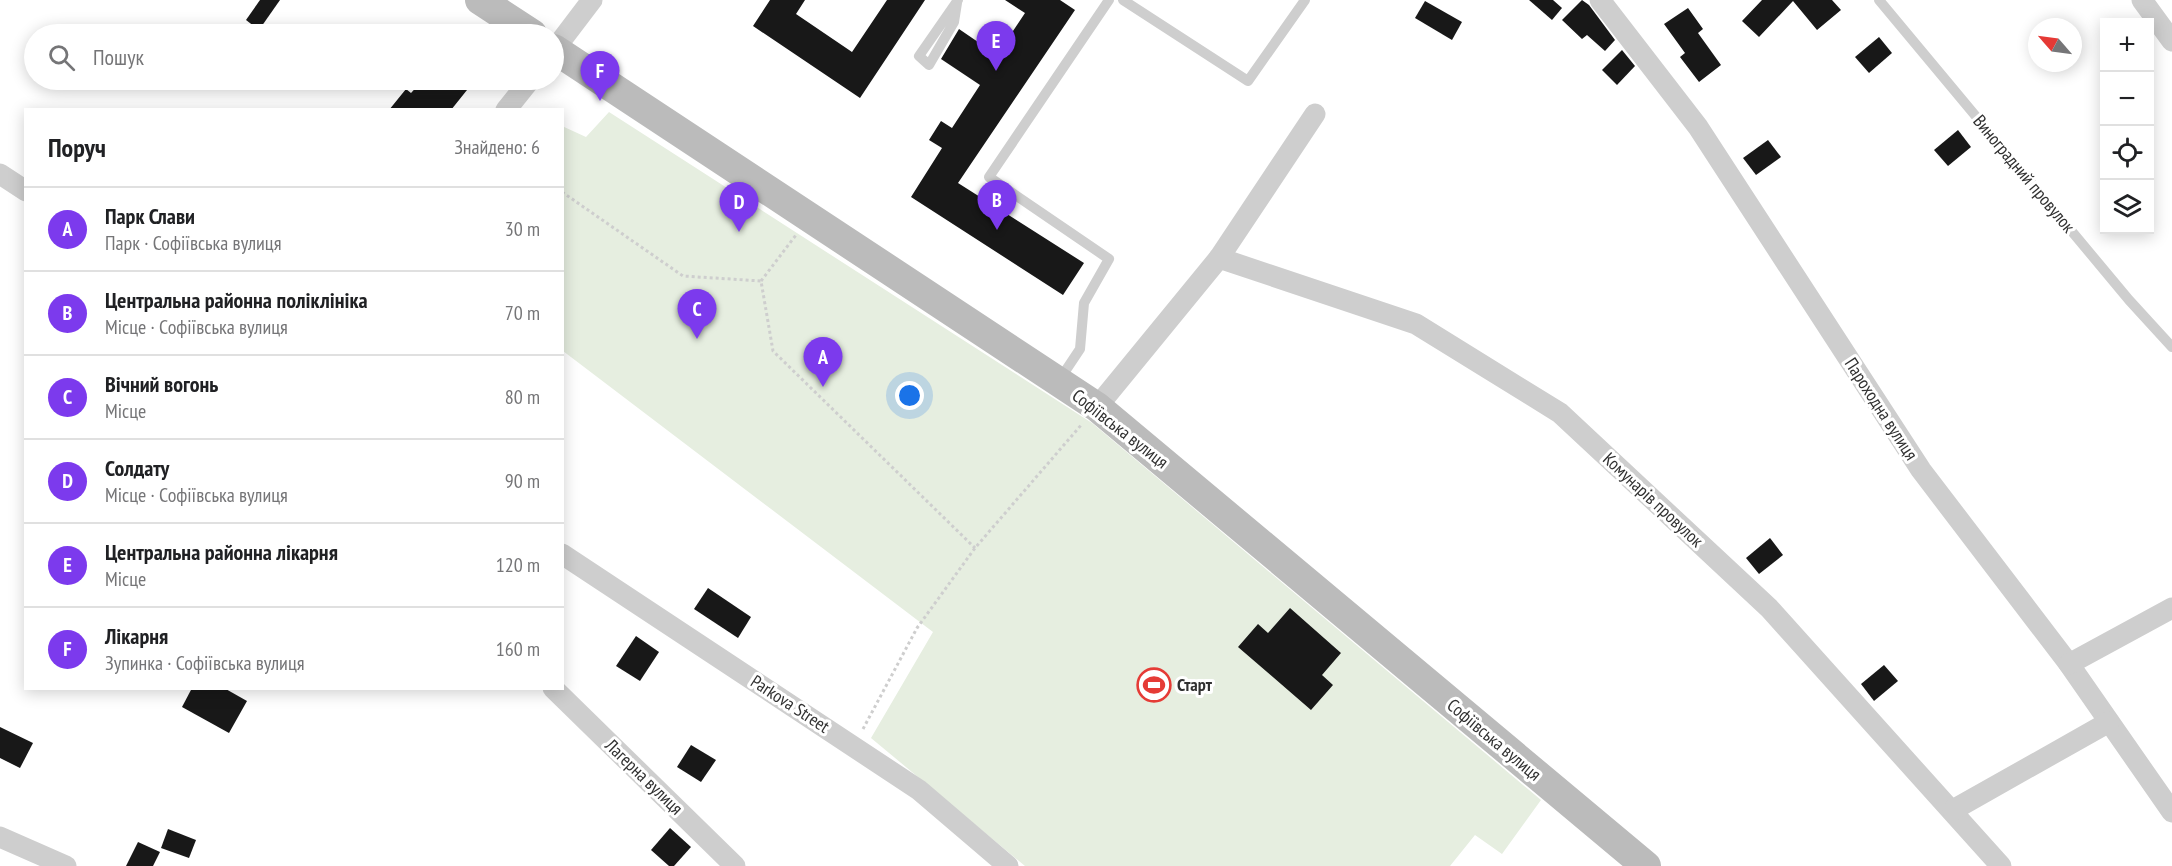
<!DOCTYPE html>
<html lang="uk">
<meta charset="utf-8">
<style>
:root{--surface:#fff;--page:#f6f6f6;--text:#202124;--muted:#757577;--line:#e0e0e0;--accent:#7c3aed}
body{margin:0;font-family:"PT Sans Narrow",sans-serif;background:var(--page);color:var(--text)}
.controls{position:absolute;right:18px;top:18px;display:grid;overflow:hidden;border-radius:0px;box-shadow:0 3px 15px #0003}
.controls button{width:54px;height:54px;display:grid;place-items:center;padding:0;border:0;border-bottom:2px solid var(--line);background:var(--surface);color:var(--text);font:30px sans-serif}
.compass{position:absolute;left:2028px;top:18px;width:54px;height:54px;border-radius:50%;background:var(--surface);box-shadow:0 3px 15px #0003;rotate:298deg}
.you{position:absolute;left:910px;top:396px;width:21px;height:21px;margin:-15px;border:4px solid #fff;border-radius:50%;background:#1a73e8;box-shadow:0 0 0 9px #1a73e833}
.badge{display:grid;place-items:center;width:39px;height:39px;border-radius:50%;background:var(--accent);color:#fff;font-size:20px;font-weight:700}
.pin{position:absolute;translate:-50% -50px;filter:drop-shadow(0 2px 3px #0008)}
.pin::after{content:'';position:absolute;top:32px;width:21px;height:18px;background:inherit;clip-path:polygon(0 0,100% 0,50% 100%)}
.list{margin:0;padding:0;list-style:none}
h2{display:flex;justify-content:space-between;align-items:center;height:78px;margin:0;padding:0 24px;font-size:26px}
h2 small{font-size:20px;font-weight:400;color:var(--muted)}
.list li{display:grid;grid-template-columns:39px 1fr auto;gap:18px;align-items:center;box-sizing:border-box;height:84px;padding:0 24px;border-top:2px solid var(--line)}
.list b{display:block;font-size:22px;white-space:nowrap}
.list p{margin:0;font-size:20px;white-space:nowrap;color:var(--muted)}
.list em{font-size:20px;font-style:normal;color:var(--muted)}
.icon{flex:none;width:33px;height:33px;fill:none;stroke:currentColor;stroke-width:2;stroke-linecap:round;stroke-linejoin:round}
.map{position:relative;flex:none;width:2172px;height:866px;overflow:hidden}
.search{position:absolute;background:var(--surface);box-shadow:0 3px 15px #0003;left:24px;top:24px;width:540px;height:66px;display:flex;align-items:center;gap:15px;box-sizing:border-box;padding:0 21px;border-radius:33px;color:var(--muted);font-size:22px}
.panel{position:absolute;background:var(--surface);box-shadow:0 3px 15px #0003;left:24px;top:108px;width:540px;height:582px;border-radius:0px}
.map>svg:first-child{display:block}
</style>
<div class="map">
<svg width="2172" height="866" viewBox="0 0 2172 866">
<rect width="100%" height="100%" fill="#fff"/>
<path fill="#e6eee0" d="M609,112L1092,423L1541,800L1502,854L1475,835L1450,866H1025L871,738L933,632L563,351L562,126L586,137Z"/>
<g fill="#181818">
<path d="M260,0H280L259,30L246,20Z"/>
<path d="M770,0H805L796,14L852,52L887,0H925L860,98L753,26Z"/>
<path d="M1005,0H1060L1075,10L958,183L1084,263L1063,295L911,197L942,148L929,140L941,121L952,128L980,85L941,59L959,29L997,55L1025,13Z"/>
<path d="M1529,0H1553L1562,8L1552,20Z"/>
<path d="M1582,0L1589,5L1615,40L1605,51L1587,35L1582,39L1562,20Z"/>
<path d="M1762,0H1832L1841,10L1817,30L1793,1L1759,37L1742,21Z"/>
<path d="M1425,1L1462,22L1452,40L1415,18Z"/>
<path d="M1688,8L1703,29L1698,33L1721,65L1699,82L1680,57L1685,53L1664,24Z"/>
<path d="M1879,37L1892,53L1869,73L1855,57Z"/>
<path d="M1622,50L1635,66L1617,85L1602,70Z"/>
<path d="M423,80H475L451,110H389L406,89L411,93Z"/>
<path d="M1958,130L1971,147L1948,166L1934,150Z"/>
<path d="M1768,140L1781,157L1756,175L1743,158Z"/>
<path d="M1770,538L1783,555L1759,574L1746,558Z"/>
<path d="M708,588L751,617L738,638L694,609Z"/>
<path d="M1290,608L1341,653L1322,675L1333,685L1311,710L1238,647L1258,624L1268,633Z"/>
<path d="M636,636L659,652L640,681L616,666Z"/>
<path d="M1884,665L1898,681L1874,701L1861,684Z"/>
<path d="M192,688H224L247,701L229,733L182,707Z"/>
<path d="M0,727L33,743L20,768L0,758Z"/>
<path d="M691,745L716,760L701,782L677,767Z"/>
<path d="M670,828L691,847L674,866H669L651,850Z"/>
<path d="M168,829L196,840L189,858L161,848Z"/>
<path d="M138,842L160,852L153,866H126Z"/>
</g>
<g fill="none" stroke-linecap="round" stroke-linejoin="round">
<g stroke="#cecece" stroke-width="3" stroke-dasharray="3 3" stroke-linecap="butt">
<path d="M562,192L683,276L761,281L773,351L975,548"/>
<path d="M761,281L796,235"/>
<path d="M863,729L917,628L975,548L1082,424"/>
</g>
<g stroke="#cecece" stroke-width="10">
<path d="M1123,0L1248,81L1305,0"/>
<path d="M1879,0L2129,300L2172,347"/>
<path d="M957,3L954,22L929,65L919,56L958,0"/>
<path d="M1060,379L1080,349L1084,303L1109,259L989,177L1109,0"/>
</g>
<g stroke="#cecece" stroke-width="21">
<path d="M1600,0L1698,127L1921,470L2069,664L2172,812"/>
<path d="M2142,0L2172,41"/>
<path d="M554,50L592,0"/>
<path d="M506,110L530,80"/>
<path d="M0,174L26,191"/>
<path d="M1219,258L1416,324L1560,413L1769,608L2001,866"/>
<path d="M1097,407L1219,258L1315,114"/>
<path d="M562,554L919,790L1008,866"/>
<path d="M2069,664L2172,608"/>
<path d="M553,688L735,866"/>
<path d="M1953,810L2109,722"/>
<path d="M0,837L66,866"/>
</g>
<g stroke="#bbb" stroke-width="30">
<path d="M480,0L532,34"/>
<path d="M554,49L1097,407L1646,866"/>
</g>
</g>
<defs>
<symbol id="stadium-ring" viewBox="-11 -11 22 22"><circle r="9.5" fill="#fff" stroke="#e53b36" stroke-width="1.5"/><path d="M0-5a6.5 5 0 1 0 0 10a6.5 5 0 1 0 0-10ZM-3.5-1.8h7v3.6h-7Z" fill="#e53b36"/></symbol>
</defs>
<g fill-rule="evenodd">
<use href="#stadium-ring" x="1135" y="666" width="38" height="38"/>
</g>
<g text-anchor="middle" stroke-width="6" stroke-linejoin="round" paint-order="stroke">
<g font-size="18" fill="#313131" stroke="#fff">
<text transform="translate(2024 174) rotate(50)" y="6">Виноградний провулок</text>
<text transform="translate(1881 409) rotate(57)" y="6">Пароходна вулиця</text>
<text transform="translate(1120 429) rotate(38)" y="6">Софіївська вулиця</text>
<text transform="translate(1653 500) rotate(43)" y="6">Комунарів провулок</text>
<text transform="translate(790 704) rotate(33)" y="6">Parkova Street</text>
<text transform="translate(1494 740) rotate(40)" y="6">Софіївська вулиця</text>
<text transform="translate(644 777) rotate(44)" y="6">Лагерна вулиця</text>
</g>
<g font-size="18" font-weight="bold" fill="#313131" stroke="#fff" text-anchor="start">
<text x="1177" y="691">Старт</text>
</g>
</g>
</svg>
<div class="controls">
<button>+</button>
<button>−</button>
<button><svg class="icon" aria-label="locate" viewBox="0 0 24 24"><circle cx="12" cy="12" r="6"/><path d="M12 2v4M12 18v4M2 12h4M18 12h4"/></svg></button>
<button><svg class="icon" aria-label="layers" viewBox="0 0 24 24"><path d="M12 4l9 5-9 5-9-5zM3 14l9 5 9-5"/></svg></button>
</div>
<svg class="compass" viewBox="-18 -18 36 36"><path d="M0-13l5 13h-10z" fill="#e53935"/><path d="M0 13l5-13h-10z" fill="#757577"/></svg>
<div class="you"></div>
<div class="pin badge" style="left:823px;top:387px">A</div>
<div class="pin badge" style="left:997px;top:230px">B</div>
<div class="pin badge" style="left:697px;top:339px">C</div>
<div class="pin badge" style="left:739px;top:232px">D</div>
<div class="pin badge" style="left:996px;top:71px">E</div>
<div class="pin badge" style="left:600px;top:101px">F</div>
<div class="search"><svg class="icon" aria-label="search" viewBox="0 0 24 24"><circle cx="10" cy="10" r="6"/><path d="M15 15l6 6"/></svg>Пошук</div>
<section class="panel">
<h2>Поруч<small>Знайдено: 6</small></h2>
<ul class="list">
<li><span class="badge">A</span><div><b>Парк Слави</b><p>Парк · Софіївська вулиця</p></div><em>30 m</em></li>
<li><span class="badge">B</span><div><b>Центральна районна поліклініка</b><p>Місце · Софіївська вулиця</p></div><em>70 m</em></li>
<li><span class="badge">C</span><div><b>Вічний вогонь</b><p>Місце</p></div><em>80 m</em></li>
<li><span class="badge">D</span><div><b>Солдату</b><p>Місце · Софіївська вулиця</p></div><em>90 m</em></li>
<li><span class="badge">E</span><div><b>Центральна районна лікарня</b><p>Місце</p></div><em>120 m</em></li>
<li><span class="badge">F</span><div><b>Лікарня</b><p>Зупинка · Софіївська вулиця</p></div><em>160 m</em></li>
</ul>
</section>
</div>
